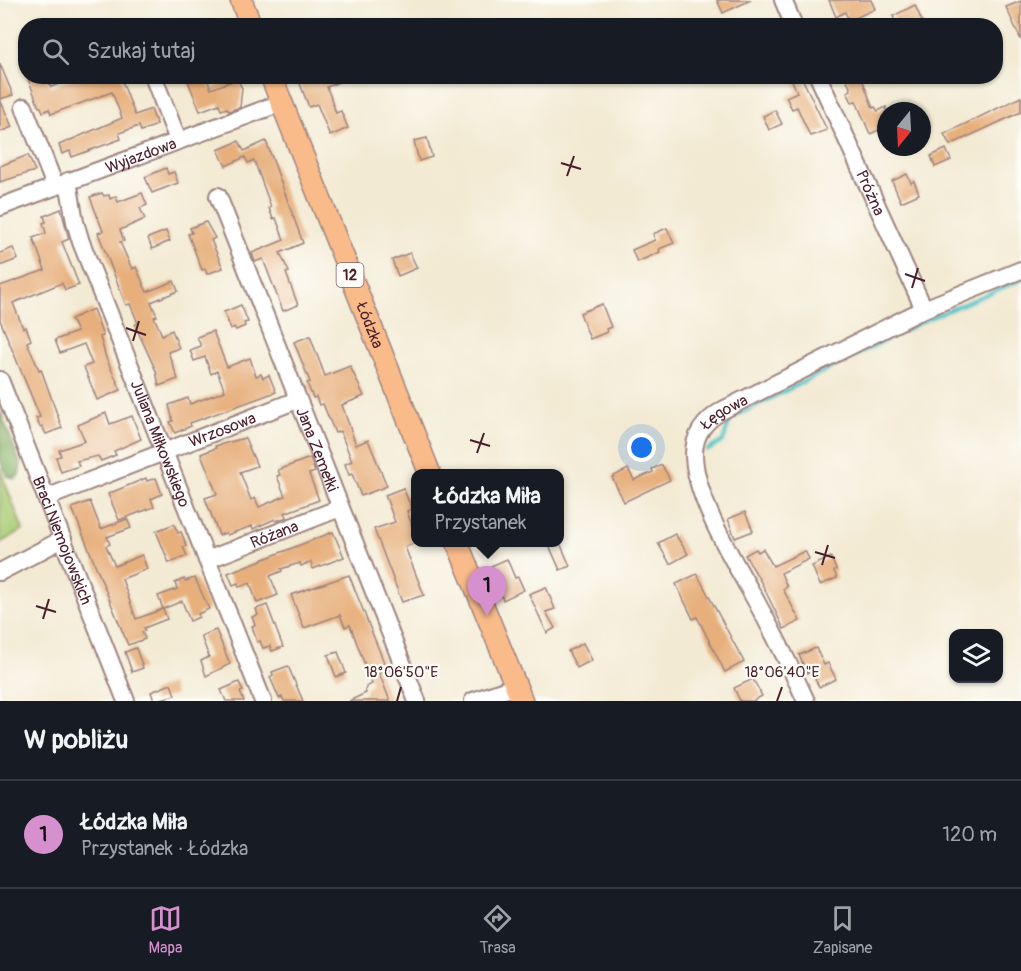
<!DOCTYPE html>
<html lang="pl">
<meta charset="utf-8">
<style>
:root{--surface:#171b24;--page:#242831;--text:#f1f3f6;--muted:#9ea1a6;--line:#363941;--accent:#d690ce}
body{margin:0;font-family:Pangolin,sans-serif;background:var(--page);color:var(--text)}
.controls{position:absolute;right:18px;bottom:18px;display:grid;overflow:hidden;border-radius:12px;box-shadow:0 2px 4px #0004}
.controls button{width:54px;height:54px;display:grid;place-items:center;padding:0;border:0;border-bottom:2px solid var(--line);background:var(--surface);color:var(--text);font:30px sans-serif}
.compass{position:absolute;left:877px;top:102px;width:54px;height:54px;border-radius:50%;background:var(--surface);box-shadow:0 2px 4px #0004;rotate:198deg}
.you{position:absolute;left:642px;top:448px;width:21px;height:21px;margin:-15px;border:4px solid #fff;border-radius:50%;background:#1a73e8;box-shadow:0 0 0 9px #1a73e833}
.badge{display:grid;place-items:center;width:39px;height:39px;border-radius:50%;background:var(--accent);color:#111;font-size:20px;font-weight:700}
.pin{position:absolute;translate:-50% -50px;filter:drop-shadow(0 2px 3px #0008)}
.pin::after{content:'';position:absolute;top:32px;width:21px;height:18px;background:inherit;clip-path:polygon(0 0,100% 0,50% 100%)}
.popup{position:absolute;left:411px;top:469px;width:153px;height:78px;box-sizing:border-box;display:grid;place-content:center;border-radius:12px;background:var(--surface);filter:drop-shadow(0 2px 4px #0005);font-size:20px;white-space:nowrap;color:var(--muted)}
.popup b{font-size:22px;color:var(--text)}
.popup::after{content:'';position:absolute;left:50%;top:100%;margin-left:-12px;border:12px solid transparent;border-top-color:var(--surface)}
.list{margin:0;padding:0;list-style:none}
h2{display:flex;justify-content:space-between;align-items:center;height:78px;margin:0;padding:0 24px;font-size:26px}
h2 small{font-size:20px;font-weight:400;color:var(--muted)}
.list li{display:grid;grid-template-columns:39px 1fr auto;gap:18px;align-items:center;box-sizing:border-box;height:108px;padding:0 24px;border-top:2px solid var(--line)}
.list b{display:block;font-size:22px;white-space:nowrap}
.list p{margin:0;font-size:20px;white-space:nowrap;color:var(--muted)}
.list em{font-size:20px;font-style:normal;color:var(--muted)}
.icon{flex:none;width:33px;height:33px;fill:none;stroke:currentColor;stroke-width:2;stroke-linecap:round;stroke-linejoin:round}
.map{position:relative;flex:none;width:1021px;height:701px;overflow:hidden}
.search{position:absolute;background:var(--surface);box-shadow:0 2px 4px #0004;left:18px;right:18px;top:18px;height:66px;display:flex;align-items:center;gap:15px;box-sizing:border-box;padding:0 21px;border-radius:24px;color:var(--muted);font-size:22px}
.sheet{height:186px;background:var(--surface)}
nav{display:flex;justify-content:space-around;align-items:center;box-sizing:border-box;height:84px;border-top:2px solid var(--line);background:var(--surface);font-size:16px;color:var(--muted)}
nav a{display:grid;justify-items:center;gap:3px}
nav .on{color:var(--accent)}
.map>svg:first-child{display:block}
</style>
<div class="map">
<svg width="1021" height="701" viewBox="0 0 1021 701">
<rect width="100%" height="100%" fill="#fdfcf7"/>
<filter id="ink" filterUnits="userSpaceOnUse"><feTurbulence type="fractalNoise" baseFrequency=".0167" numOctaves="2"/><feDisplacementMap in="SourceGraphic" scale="12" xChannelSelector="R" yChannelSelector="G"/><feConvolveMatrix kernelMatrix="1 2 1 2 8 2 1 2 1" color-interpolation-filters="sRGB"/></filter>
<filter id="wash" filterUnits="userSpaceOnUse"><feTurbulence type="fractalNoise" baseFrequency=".008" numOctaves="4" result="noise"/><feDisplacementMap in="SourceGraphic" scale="24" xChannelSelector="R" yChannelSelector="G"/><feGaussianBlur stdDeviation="1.35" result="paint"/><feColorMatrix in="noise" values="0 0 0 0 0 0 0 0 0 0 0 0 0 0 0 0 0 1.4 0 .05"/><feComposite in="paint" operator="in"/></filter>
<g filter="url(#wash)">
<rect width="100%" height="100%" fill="#f3ead3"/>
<path fill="#a9cc75" stroke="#7a7650" stroke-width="1.5" d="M0,469L23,530L0,543Z"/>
<path fill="#86b066" stroke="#686848" stroke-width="1.5" d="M0,410L21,465L19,475L15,479L6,475L0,460Z"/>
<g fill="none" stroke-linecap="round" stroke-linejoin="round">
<path stroke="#55c3cb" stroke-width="4" d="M708,450L723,441L730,420L734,417L925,320L1021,280"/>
</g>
<g id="blocks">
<g fill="#e7af7b">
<path d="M717,0H751L723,13Z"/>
<path d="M829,0H871L875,9L849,21L845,12L836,17Z"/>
<path d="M1021,1V40L1006,7Z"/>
<path d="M915,5L924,26H897L893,16Z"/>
<path d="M0,64L13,95L0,99L12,127L0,132Z"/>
<path d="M27,76H46L51,87L79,76H120L135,115L151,109L157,125L141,131L139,126L119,133L121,139L72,157L70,151L62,154L59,145L122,118L112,92L51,114L49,109L43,112L41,107H39Z"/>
<path d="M186,76H206L211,89L237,79L242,88L240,107L229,111L227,108L221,110L219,104L200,111Z"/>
<path d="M297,76H352L327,87L336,113L341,111L348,128L330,136L317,104L309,107Z"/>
<path d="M790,76H801L827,130L810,136L797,107L792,109L786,97L797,92Z"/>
<path d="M845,76H861L873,108L875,107L878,111L886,107V127L870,134L856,101L852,102L847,92L851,90Z"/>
<path d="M1021,97V112L950,145L944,134Z"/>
<path d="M775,110L782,124L769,130L763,116Z"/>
<path d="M427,138L432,157L419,161L414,141Z"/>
<path d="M239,141L244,151L266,141L303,243L280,253L289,272L286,273L298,305L283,311L263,259L255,262L252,253L284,240L276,218L273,219L269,208L271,207L254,160L248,163L245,157L226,166L218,150Z"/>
<path d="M946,149L951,160L935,167L931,156Z"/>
<path d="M28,155L35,171L0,182V166Z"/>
<path d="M166,168L168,174L174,172L178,183L152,193L145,177Z"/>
<path d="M907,174L911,183L914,181L919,194L901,202L892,181Z"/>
<path d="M102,193L104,196L109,195L110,199L116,196L118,202L142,193L147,205L140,208L145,219L120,230L124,241L120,242L132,269L136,267L147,292L174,281L178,291L151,302L157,316L154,317L162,335L172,330L179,348L168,352L178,379L159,386L156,371L135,325L138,323L130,304L126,305L98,233L103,231L90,197Z"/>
<path d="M61,209L69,239L62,242L79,285L65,290L62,283L13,303L23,328L26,327L31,340L27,342L39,370L41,369L62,428L46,434L42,426L40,427L36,418L40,417L0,320V286L45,270L33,238L46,233L43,223L46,222L44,216Z"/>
<path d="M206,222L215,238L211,240L223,268L207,274L205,269L202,270L188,234L192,233L190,228Z"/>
<path d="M667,228L674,243L659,249L660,252L637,262L632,250L655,240L653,234Z"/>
<path d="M166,231L170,241L152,249L148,238Z"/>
<path d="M13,248L18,259L0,266V253Z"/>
<path d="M410,253L417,268L398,276L392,260Z"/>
<path d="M602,304L611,327L606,329L607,332L590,339L580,313Z"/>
<path d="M241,305L248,322L244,323L245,326L236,330L234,327L231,329L224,312Z"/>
<path d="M93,309L103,336L100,337L106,358L121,390L97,400L84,367L92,364L84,344L60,353L55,340L77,332L71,319Z"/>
<path d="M213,331L227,367L250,358L256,376L261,374L263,378L269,375L276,392L190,423L191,426L175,433L170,422L173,421L169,405L188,398L190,404L225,391L217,371L211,374L205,357L194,361L190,350L201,346L197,337Z"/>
<path d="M310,336L325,376L350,366L364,396L342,405L356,445L368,440L387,486L361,496L352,474L349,475L345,464L352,461L340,431L335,433L323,404L319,405L316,397L313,398L307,383L310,382L294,342Z"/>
<path d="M106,413L110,424L132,416L141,439L114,451L116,455L101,461L98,456L77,461L79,466L61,472L56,457L61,456L59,450L85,441L78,425Z"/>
<path d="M245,438L257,466L240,472L251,500L255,498L259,507L285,496L277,476L280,475L278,470L310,458L315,472L309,474L319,500L285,513L287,517L276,521L275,519L253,529L252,526L227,535L226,533L219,535L205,498L217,494L201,454L216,448L215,446Z"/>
<path d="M662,465L670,480L624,502L612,477L628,469L634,480L653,472L652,469Z"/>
<path d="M146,478L147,481L156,478L162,494L151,499L154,507L119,520L108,494Z"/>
<path d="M403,488L412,509L407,511L415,534V543L405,547L424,595L402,602L374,529L395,522L385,495Z"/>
<path d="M90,501L101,529L127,519L131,528L107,537L110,544L106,546L115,566L142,555L147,569L122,579L136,619L163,609L167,619L144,628L145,631L142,632L145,639L128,645L72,508Z"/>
<path d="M745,512L753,531L735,538L728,519Z"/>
<path d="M174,524L178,533L181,532L184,539L186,546L183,547L187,556L169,563L156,531Z"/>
<path d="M333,532L344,557L313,569L311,562L301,566L300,563L281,569L282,571L270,576L278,595L257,603L250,583L239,587L238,583L233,585L228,573Z"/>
<path d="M675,534L688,554L670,564L658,543Z"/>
<path d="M548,543H560L570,566L560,570Z"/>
<path d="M756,549L758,552L763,549L773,566L805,551L809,559L781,573L787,587L783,589L800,621L784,629L761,582L745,555Z"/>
<path d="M831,557L836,570L834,571L837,578L820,585L812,566Z"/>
<path d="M507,559L515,578L518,577L524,590L503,600L491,566Z"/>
<path d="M697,574L744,662L725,672L697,617L693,619L676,584Z"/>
<path d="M349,575L387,670L379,673L390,701H349L366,693L365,690L367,688L366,687L372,684L350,625L345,627L340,615L304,628L291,595Z"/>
<path d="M195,578L209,609L198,614L199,617L190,621L182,601L163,609L158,596L177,589L175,583L184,579L185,581Z"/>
<path d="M546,587L555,609L546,612L555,628L547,633L529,594Z"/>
<path d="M267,605L283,647L272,651L270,646L263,648L260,641L257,642L252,626L255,625L252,617L258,615L256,609Z"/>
<path d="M216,630L230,664L206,676L201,661L209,657L201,636Z"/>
<path d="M583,643L592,660L577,668L568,651Z"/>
<path d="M136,648L143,668L132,672L125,652Z"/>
<path d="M816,648L824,665L828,663L836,679L819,687L811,671L807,673L799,655Z"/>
<path d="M338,652L346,673L336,677L328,655Z"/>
<path d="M288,666L303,701H284L282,697L279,698L270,677L273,675L272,672Z"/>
<path d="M753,679L762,696L753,701H740L734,688Z"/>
<path d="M239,682L243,691L240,692L244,701H226L221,690Z"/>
<path d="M171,684L175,695L154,701L151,692Z"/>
</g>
</g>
</g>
<g filter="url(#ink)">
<use href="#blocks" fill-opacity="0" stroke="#9e847f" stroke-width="1.5"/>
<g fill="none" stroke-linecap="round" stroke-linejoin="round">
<defs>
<g id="minor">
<path d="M783,0L794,26"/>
<path d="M153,76L178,140"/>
<path id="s1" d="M818,76L924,309"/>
<path d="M24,107L55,186"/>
<path id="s2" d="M68,181L75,222L81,242L263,701"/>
<path id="s3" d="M218,196L417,701"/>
<path id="s4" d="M0,207L281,103"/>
<path id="s5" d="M0,380L126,701"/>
<path id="s6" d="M46,498L297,400"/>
<path id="s7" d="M207,560L340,508"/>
<path d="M0,572L63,539"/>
<path d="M473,701L516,686"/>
<path id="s8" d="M806,701C789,663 770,626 750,590C730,555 694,494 694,454C694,433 706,420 723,410L924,309L1021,270"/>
</g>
<g id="major">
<path d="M241,0L251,26"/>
<path id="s9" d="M271,76L430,474"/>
<path d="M457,542L522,701"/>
</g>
</defs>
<use href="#minor" stroke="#9e847f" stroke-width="20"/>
<use href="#major" stroke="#9e847f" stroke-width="24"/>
<use href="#minor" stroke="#fff" stroke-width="16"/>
<use href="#major" stroke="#fabb8b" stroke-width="21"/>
</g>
</g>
<path fill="none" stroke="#4a1f2b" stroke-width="2" d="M561,163L581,169M567,176L574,156M905,274L925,281M912,288L918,268M126,328L146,335M133,341L139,321M470,440L490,446M477,453L484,433M815,552L835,558M822,565L828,545M36,606L56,612M43,619L49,599M397,701L401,687M777,701L782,687"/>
<g text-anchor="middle" stroke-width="4.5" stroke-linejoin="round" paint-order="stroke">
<rect fill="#fdfcf7" stroke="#806168" stroke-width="1.5" x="336.5" y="263" width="27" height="24" rx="4.5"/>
<g font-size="15" font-weight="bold" fill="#4a1f2b">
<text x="350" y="280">12</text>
</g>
<g font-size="16" fill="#4a1f2b" stroke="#fdfcf7">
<text dy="6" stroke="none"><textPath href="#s4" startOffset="150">Wyjazdowa</textPath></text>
<text dy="6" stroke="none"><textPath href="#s1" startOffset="128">Próżna</textPath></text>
<text dy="6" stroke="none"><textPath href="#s9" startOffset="268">Łódzka</textPath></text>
<text dy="6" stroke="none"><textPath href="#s8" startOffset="328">Łęgowa</textPath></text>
<text dy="6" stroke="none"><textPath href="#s6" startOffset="189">Wrzosowa</textPath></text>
<text dy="6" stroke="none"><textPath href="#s2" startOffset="279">Juliana Miłkowskiego</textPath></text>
<text dy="6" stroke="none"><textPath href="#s3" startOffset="272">Jana Zemełki</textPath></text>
<text dy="6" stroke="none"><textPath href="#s7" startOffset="72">Różana</textPath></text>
<text dy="6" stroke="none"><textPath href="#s5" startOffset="172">Braci Niemojowskich</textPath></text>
</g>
</g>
<g font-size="15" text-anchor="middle" fill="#4a1f2b" stroke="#fdfcf7" stroke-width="4.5" stroke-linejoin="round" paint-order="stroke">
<text x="401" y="677">18°06'50"E</text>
<text x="782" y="677">18°06'40"E</text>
</g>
</svg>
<div class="controls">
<button><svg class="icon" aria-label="layers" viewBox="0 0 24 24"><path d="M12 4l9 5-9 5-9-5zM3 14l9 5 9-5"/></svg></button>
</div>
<svg class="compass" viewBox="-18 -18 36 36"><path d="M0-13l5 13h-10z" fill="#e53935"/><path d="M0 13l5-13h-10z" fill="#9ea1a6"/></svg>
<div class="you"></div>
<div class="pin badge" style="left:487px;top:616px">1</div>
<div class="popup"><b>Łódzka Miła</b>Przystanek</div>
<div class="search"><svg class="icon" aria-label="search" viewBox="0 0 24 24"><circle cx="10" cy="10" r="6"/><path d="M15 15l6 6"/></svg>Szukaj tutaj</div>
</div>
<section class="sheet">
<h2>W pobliżu<small></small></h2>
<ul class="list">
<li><span class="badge">1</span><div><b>Łódzka Miła</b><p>Przystanek · Łódzka</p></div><em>120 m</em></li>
</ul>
</section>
<nav>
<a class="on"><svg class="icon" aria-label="map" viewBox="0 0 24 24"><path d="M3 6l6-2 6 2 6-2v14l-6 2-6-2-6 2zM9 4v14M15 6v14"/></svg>Mapa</a>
<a><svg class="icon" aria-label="directions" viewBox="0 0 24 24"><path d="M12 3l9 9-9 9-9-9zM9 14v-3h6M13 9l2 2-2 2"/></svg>Trasa</a>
<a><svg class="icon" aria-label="saved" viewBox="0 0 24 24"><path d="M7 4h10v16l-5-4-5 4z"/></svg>Zapisane</a>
</nav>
